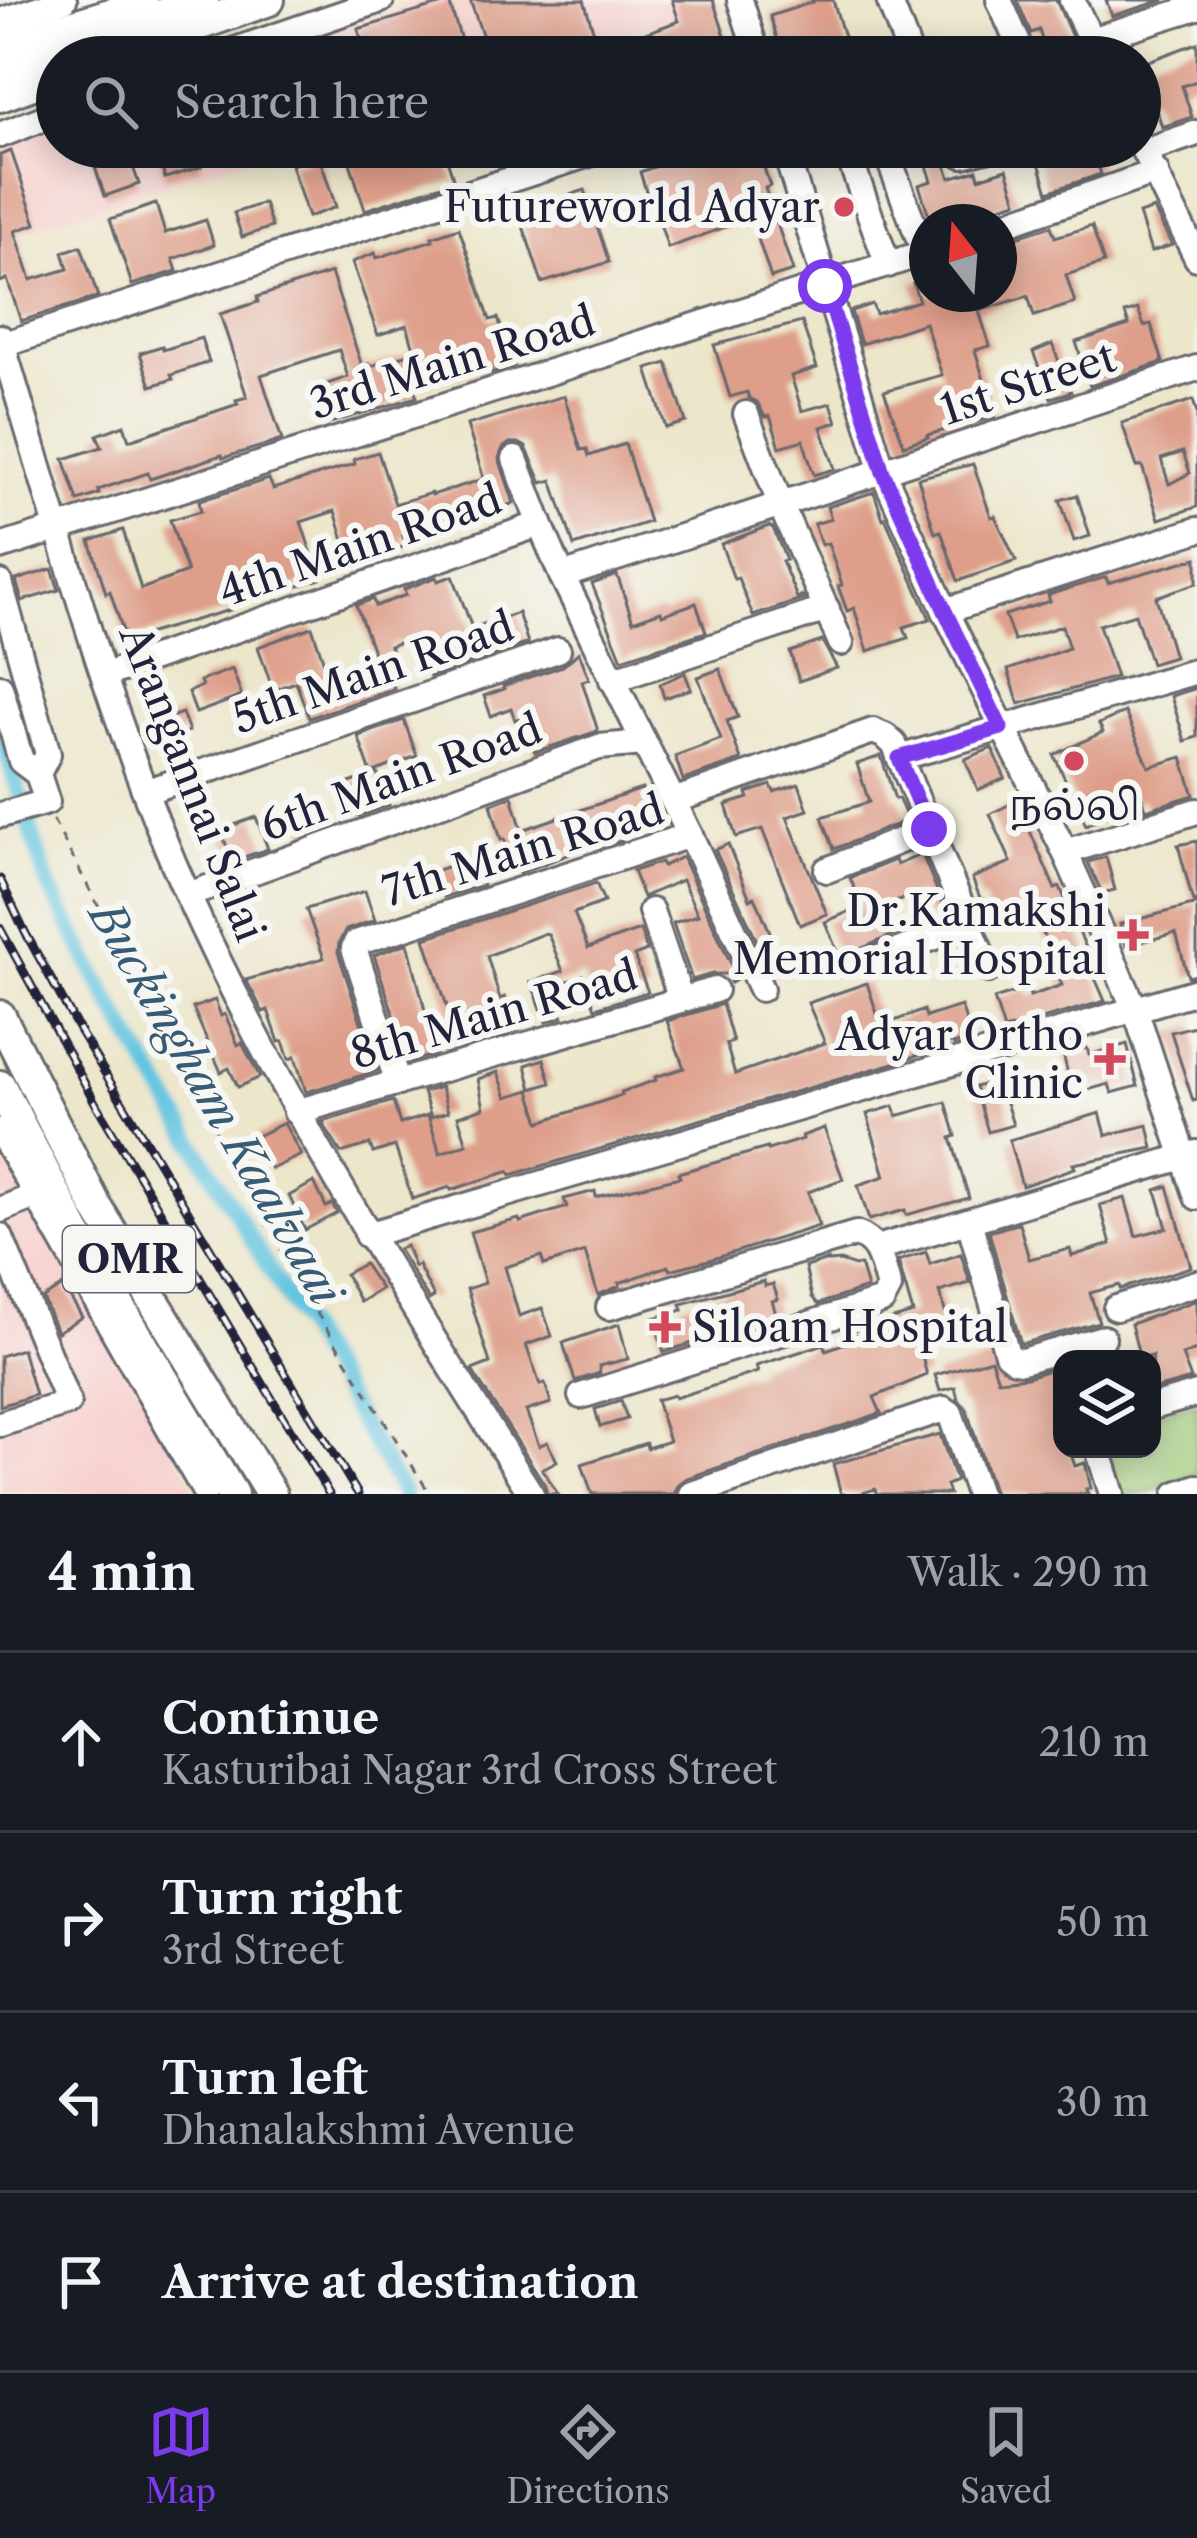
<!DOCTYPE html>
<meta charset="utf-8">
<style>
:root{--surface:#171b24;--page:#242831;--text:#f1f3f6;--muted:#9ea1a6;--line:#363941;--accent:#7c3aed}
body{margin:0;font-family:"Libre Caslon Text","Noto Serif Tamil",serif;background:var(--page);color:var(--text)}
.controls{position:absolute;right:36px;bottom:36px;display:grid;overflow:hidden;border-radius:24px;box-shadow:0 6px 30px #0003}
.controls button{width:108px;height:108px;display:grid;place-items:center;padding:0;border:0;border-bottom:3px solid var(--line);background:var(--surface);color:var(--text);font:60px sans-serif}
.compass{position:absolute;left:909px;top:204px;width:108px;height:108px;border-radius:50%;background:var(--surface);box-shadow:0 6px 30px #0003;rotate:343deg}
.stop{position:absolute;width:36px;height:36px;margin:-27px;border:9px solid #7c3aed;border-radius:50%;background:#fff}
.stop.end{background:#7c3aed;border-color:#fff;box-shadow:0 3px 12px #0008}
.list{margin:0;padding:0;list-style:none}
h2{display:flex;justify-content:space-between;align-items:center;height:156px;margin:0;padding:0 48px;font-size:51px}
h2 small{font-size:39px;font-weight:400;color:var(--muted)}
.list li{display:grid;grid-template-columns:78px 1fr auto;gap:36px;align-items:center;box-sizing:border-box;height:180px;padding:0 48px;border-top:3px solid var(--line)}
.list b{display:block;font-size:45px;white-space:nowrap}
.list p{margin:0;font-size:39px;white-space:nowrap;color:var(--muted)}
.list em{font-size:39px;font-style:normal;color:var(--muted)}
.icon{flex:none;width:66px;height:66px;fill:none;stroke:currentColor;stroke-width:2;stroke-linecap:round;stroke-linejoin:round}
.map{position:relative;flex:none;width:1197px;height:1494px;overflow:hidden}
.search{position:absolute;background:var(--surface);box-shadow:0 6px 30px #0003;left:36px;right:36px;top:36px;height:132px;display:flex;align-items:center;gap:30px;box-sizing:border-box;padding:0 42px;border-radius:66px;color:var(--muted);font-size:45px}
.sheet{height:876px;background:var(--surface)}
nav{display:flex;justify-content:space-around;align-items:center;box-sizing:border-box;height:168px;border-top:3px solid var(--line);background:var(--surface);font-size:33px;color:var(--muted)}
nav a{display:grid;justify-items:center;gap:6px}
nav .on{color:var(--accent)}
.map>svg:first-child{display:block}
</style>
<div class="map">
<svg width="1197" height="1494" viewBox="0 0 1197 1494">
<rect width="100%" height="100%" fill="#f6f6f2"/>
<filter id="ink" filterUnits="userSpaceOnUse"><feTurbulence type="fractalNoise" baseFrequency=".00833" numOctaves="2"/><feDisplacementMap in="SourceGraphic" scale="24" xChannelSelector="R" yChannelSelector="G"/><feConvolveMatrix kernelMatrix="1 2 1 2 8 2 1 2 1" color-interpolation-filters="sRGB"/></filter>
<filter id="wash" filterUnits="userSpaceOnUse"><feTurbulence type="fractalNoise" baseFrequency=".004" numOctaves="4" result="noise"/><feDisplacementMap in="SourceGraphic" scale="48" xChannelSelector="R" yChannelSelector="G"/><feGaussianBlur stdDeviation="2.7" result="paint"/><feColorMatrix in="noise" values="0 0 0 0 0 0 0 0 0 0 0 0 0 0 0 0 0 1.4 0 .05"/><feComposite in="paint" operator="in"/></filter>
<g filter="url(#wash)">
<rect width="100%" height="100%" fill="#ece6cb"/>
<g fill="#f7d0ce">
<path d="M421,0H724L725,1L554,57H254Z"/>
<path d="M57,124V147H280L0,239V144Z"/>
<path d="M0,1146L199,1494H0Z"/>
</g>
<path fill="#9fcb78" stroke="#60765a" stroke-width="3" d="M1197,1402V1475L1142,1494H1118L1104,1449H1152V1415Z"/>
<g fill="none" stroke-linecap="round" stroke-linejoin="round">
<path stroke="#62c4e0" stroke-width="16" d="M0,732L48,884L109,1000L403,1494"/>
</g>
<g id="blocks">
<g fill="#de9e8a" fill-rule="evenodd">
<path d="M470,0H584L599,50L679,21L672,0H713L725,36L699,45L703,57H683L678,41L654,48L657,57H490Z"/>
<path d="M812,0H833L848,50L830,55L829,51L809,57H783L770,16L813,2Z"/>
<path d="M1017,0H1056L1075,44L1046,53L1039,30L1031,33Z"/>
<path d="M1106,0H1164L1112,16Z"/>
<path d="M449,2L464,49L437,57H326L362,42L358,29Z"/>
<path d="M1197,43V81L1182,86L1192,117L1162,127L1153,97L1148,99L1140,76V64Z"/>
<path d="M88,147H126L139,184L105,196Z"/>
<path d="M156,147H195L201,167L165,178Z"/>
<path d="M345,147H443L454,181L365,210Z"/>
<path d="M710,147H713L715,155L740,147H757L770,186L765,188L793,271L771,278L753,224L746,226L744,220L668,248L650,193L647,194L640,172Z"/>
<path d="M921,147H932L935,157L946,165L950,178L977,170L979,178L1007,169L1017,201L957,220V222H931L919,185L932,181Z"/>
<path d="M1093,149L1101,174L1048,192L1038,160L1061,153L1063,159Z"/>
<path d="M11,151L36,224L15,231L31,280L68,269L63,252L81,246L98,297L21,321L7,279L0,282V155Z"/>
<path d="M319,156L336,207L308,217L291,165Z"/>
<path d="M585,190L609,262L542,283L518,211Z"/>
<path d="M264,203L272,227L242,237L234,213Z"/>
<path d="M156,204L165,233L206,220L214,245L173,259L177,271L132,285L110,219Z"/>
<path d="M1154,209L1172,245L1151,252L1139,214Z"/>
<path d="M1051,226L1055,237L1092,226L1104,263L1066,275L1075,303L1034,316L1028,296L979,311L990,346L975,350L995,417L927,435L928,437L904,445L884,391L942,375L925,323L861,344L851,311L872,304L876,314L919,301L913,283L927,279V294H999V247L1012,243L1011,239Z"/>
<path d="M459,228L490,320L498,318L514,366L492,373L490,367L414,388L417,397L327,424L315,388L348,377L339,350L261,375L282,440L223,458L222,455L150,479L148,473L98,490L99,494L78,501L64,459L102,447L97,435L124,425L129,440L238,404L236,400L247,397L220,314L258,302L257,297L331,273L362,366L368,364V367L415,352L407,325L378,335L352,262L375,253L377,258L433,240L432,237Z"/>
<path d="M1138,309L1144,326L1151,324L1163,362L1090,386L1076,342L1129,325L1125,313Z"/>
<path d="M802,322L817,368L791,376L802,411L831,403L837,422L821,427L835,469L814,475L803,440L780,447L770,416L765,417L757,402L749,398L747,392L730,397L714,345Z"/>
<path d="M201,338L209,362L171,375L173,379L151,386L140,353L162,346L163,350Z"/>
<path d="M1052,344L1071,392L1051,398L1033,352Z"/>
<path d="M667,363L686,422L666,428L647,369Z"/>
<path d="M564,396L581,450L587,449L589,456L625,444L649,522L574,546L552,480L542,483L526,447L519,443H510L503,448L499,458L514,503L450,526L448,522L403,536L406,546L374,556L375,559L352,566L335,511L301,522L320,579L266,597L265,593L228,605L230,610L126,640L110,591L106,593L90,541L123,530L141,589L187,572L170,520L201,511L199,501L269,479L273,489L355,464L354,459L378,452L395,504L431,493L432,495L484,479L467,425Z"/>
<path d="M1193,400L1197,413V507L1159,519L1142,466L1137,467L1122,423ZM1183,452L1190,473L1169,484L1161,459Z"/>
<path d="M973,464L991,517L995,516L1016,561L958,581L941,531L935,533L918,478Z"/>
<path d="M874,492L883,519L885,518L930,619L904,627L908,638L868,651L854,608L847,611L838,586L842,585L828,543L821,545L814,524L831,519L827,507Z"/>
<path d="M1077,495L1090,536L1074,541L1060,500Z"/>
<path d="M769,526L773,528L786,560L782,561L797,598L802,596L804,599L753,616L738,578L734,579L721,544Z"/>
<path d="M1197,558V583L1156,597L1174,657L1151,664L1135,614L1099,625L1116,677L1019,704L1008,670L1069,648L1062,626L1014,641L1005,615L1050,601L1048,595L1106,577L1108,583Z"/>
<path d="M52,569L59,590L22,601L16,580Z"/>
<path d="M617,575L633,621L661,611L662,615L696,603L706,632L622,659L592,584Z"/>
<path d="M453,576L472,628L518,613L528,643L430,677L415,637L390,646L393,654L376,660L356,605L373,599L375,606L406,595L404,589L437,577L438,581Z"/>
<path d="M312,627L330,681L387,663L394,689L309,718L296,682L273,690L258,647Z"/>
<path d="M822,641L837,668L799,681L790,652Z"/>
<path d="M579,652L589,679L582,681L598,731L535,752L522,717L515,720L511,708L491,716L484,696L504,689L503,686L563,666Z"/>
<path d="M232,669L242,696L196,713L188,692L202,686L200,681Z"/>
<path d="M720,669L738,717L727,721L741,760L683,780L675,756L721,739L698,677Z"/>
<path d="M685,673L691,689L664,698L660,684Z"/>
<path d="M1197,688V737L1185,741L1171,696Z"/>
<path d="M1125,712L1149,767L1182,757L1194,795L1146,810L1143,799L1086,825L1054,755L1103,732L1099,724Z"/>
<path d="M182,713L189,731L150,745L143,727Z"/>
<path d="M404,720L417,756L371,773L358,736Z"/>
<path d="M992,748L1005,778L978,790L965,759Z"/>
<path d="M881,756L895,799L898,798L908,820L834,849L822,817L869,802L857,764Z"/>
<path d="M377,773L389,805L359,816L347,784Z"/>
<path d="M799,784L808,810L787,817L827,914L800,925L762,829L736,837L726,805L749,798L747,793L771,785L774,792Z"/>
<path d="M642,789L655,825L621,836L622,840L595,848L594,845L519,873L504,839L501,840L491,804L512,796L522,830Z"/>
<path d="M319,799L326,820L318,823L320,829L307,834L297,807Z"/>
<path d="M1017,801L1055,889L1060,887L1091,960L1088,962L1105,1001L1004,1030L994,999L1028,988L1030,996L1062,985L1059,978L1061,977L1033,910L992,924L984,899L981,900L972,878L1011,862L990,814Z"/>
<path d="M256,817L268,849L232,861L221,830Z"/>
<path d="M1197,841V901L1193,902L1178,845Z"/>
<path d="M728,844L750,899L755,897L772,937L758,943L715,850Z"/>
<path d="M922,854L947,915L930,921L917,893L882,908L893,935L840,958L825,922L862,906L850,878L895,860L897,865Z"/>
<path d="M474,857L483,885L444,897L435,871Z"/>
<path d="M682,857L738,979L731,983L727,974H712L692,980L673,923L698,915L682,880L643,897L633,871L661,862L663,866Z"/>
<path d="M1106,857L1115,890L1102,893L1088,862Z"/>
<path d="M596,883L604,902L574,913L588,948L640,930L647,951L634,956L648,992L595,1008L583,975L552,987L563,1017L546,1022L531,982L563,971L548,934L545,933L487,956L500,999L505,997L517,1030L460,1047L425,938Z"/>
<path d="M365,891L375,920L346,930L339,942L338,952L377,1071L306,1092L295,1057L289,1059L283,1041L279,1042L268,1010L263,1012L246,980L324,958L306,909Z"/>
<path d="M1197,904V975L1188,977L1176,933L1126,946L1120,924Z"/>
<path d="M408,943L436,1054L409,1062L374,955Z"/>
<path d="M867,983L881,1026L924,1010L926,1017L961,1006L972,1039L954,1045L953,1042L901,1061L511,1175L509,1171L451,1190L450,1187L412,1199L395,1146L373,1153L370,1144L341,1153L322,1122L393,1101L400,1124L428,1115L440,1153L467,1144L458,1116L484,1108L478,1079L498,1072L507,1097L530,1090L540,1122L622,1095L621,1092L656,1080L655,1077L684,1068L667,1021L722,1004L733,1042L726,1044L735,1074L825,1043L808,1003Z"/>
<path d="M215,1000L221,1016L225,1014L238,1045L242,1043L260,1077L238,1087L229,1068L221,1072L193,1008Z"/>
<path d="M1194,1026L1197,1038V1100L1193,1101L1171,1032Z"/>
<path d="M1127,1044L1138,1086L1112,1093L1109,1084L1073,1094L1063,1054L1087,1048L1089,1055Z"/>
<path d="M544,1059L551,1083L532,1089L526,1065Z"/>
<path d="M999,1080L1013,1125L988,1132L975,1087Z"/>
<path d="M441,1087L448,1112L431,1117L423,1092Z"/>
<path d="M946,1102L956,1136L951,1138L969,1198L906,1215L905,1210L869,1220L858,1185L885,1176L867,1114L894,1106L897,1116Z"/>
<path d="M1100,1113L1106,1135L1148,1125L1153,1148L1073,1164L1075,1168L1022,1186L1009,1140Z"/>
<path d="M284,1123L301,1155L271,1169L255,1137Z"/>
<path d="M824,1128L843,1179L808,1192L819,1226L709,1260L670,1270L668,1266L619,1283L620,1286L598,1295L585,1252L544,1265L541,1256L505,1267L519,1316L542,1308L552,1336L526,1345L540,1385L545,1383L551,1403L526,1411L539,1446L547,1442L557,1461L542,1469L558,1494H547L545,1485L472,1370L490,1363L467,1289L485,1283L470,1232L519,1219L520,1222L567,1207L564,1199L595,1191L596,1197L680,1177L678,1173L767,1148L768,1150L803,1139L802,1136Z"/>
<path d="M314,1182L326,1207L332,1204L337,1213L305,1230L289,1196Z"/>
<path d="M1168,1186L1191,1267L1120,1289L1119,1285L1090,1293L1099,1322L1021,1344L989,1232L1019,1223L1029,1259L1070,1249L1072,1256L1111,1244L1100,1205L1125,1198L1136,1236L1167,1228L1156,1190Z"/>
<path d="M406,1246L414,1267L418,1265L434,1297L429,1300L398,1249Z"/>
<path d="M926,1252L930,1264L961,1254L970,1283L939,1292L950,1327L918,1342L927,1375L874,1397L881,1413L687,1478L679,1484L674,1494H592L582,1464L646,1443L647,1448L669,1441L656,1400L674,1395L675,1398L758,1372L756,1366L824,1344L826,1350L857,1339L854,1331L913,1313L898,1261Z"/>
<path d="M828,1260V1262L840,1261L855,1266L860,1265L867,1288L818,1304L812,1297L805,1267Z"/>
<path d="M364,1264L381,1289L360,1302L345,1274Z"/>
<path d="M764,1281L765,1286L773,1284L778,1299L772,1301L777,1317L740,1325L739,1320L715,1327L718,1335L664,1352L654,1318L683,1310L681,1304Z"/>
<path d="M63,1286L82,1317L57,1332L43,1298Z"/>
<path d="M1197,1300V1350L1182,1355L1191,1379L1152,1390V1356L1140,1359L1131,1324Z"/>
<path d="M619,1324L628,1359L599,1366L600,1373L575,1381L563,1343Z"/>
<path d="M22,1349L35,1395L0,1406V1356Z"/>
<path d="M991,1359L998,1380L1027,1377L1053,1369L1059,1396L1062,1395V1449H1069L1075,1466L1085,1463L1091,1488L1086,1489L1088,1494H994L966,1408L958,1399L955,1387L940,1391L935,1375Z"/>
<path d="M621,1401L627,1419L600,1427L595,1409Z"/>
<path d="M940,1434L956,1481L946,1485L949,1494H877L875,1489L859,1494H841L833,1464Z"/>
</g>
</g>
</g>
<g filter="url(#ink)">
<use href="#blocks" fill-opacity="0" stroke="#69676d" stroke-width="3"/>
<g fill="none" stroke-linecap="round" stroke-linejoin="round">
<defs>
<g id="minor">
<path d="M740,0L758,57"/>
<path d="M889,0L911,57"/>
<path d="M999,0L1024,57"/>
<path d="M1072,0L1099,57"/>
<path d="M0,21L64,0"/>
<path d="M1091,40L1197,7"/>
<path d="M0,45L145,0"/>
<path d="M215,57L381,0"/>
<path d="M0,135L57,113"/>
<path d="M1140,143L1197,258"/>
<path d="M784,147L883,472L945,611L1065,852L1135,1009L1197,1197"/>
<path d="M948,147L963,155L994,147"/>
<path d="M1144,151L1197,133"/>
<path d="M999,226L1156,172"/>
<path d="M888,265L853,168L856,158L879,150L887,154L924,252"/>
<path d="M0,337C57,523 108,718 188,896C283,1106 408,1299 531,1494"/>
<path d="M2,345L611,147"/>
<path d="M746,414L781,506L841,643"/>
<path d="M515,459L540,524"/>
<path d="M0,547L927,252"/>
<path d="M562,576L690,835"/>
<path d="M0,583L48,754L38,774"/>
<path d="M945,611L1197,530"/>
<path d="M105,675L540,524L562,576L1197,368"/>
<path d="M612,680L827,609"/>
<path d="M0,687L21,761L38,774L47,802L1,815"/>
<path d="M899,758L1197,671"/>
<path d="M145,792L558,650"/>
<path d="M673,801L873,731L885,736L894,744L988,970"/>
<path d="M1065,852L1197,811"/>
<path d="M827,870L929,829"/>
<path d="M188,895L599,747L644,743"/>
<path d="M651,911L681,1000"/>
<path d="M872,961L969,924"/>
<path d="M398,1083L354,948L356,943L690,835L761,989"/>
<path d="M296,1112L715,990"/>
<path d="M0,1131L205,1492"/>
<path d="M0,1210L35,1196"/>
<path d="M969,1221L1007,1354L1015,1360L1022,1361L1103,1338"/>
<path d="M367,1235L1197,991"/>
<path d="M0,1236L68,1403L0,1424"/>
<path d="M877,1248L1196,1153"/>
<path d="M1116,1308L1197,1283"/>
<path d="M581,1396L882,1301L889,1288C882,1266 881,1242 856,1234L609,1307"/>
<path d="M1152,1407L1197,1394"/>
<path d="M1098,1449L1112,1494"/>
<path d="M692,1494L944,1409L950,1413L978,1494"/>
<path d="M1177,1494L1197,1487"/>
</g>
<g id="major">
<path d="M107,57L269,0"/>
<path d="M0,73L203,0"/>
<path d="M0,96L57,75"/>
<path d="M0,1016L96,1206L271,1494"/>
<path d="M0,1086L76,1234L232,1494"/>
</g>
</defs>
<use href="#minor" stroke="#69676d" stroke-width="30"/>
<use href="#major" stroke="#69676d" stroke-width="36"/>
<path stroke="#69676d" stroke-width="3" stroke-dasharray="9 9" stroke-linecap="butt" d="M53,820L260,1213L305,1294L430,1494"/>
<use href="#minor" stroke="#fff" stroke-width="24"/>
<use href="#major" stroke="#fff" stroke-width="30"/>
<defs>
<g id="rail">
<path d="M0,879L25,932L79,1030L358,1494"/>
<path d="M0,928L97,1106L329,1494"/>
</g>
</defs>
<use href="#rail" stroke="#22223b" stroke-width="9"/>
<use href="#rail" stroke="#f6f6f2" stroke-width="4.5" stroke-dasharray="14" stroke-linecap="butt"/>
</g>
</g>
<g fill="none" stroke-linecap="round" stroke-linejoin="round" filter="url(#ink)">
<path stroke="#7c3aed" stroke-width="15" d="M825,286L883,472L945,611L1001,728L899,758L929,829"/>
</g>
<g fill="#d1495b" stroke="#f6f6f2" stroke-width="4.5">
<circle cx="844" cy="207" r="12"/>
<circle cx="1074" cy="761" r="12"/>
<path d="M1127 917h12v12h12v12h-12v12h-12v-12h-12v-12h12z"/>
<path d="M1104 1041h12v12h12v12h-12v12h-12v-12h-12v-12h12z"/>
<path d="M659 1309h12v12h12v12h-12v12h-12v-12h-12v-12h12z"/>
</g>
<g text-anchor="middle" stroke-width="12" stroke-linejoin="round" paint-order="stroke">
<rect fill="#f6f6f2" stroke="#626272" stroke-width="3" x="63" y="1226" width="132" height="66" rx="9"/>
<g font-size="39" font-weight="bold" fill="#22223b">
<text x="129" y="1273">OMR</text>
</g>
<g font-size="42" fill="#22223b" stroke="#f6f6f2" text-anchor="end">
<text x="820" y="222">Futureworld Adyar</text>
<text x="1074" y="820" text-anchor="middle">நல்லி</text>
<text x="1106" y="926">Dr.Kamakshi<tspan x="1106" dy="48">Memorial Hospital</tspan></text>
<text x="1083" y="1050">Adyar Ortho<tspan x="1083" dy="48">Clinic</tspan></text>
<text x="692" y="1342" text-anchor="start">Siloam Hospital</text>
</g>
<g font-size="42" fill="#22223b" stroke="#f6f6f2">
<text transform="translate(452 362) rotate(-17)" y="15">3rd Main Road</text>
<text transform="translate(1028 383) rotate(-18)" y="15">1st Street</text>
<text transform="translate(360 545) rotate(-19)" y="15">4th Main Road</text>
<text transform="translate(373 672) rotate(-19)" y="15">5th Main Road</text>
<text transform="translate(401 777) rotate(-20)" y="15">6th Main Road</text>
<text transform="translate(193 783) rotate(69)" y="15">Arangannai Salai</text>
<text transform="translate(523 850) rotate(-17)" y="15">7th Main Road</text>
<text transform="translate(494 1014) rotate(-16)" y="15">8th Main Road</text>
</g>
<g font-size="45" font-style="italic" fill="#385b75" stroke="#f6f6f2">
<text transform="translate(216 1103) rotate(60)" y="16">Buckingham Kaalvaai</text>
</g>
</g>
</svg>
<div class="controls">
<button><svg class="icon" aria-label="layers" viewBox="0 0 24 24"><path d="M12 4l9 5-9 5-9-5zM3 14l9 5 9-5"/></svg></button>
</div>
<svg class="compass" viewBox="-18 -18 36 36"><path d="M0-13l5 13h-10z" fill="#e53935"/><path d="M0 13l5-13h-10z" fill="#9ea1a6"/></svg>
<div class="stop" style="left:825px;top:286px"></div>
<div class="stop end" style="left:929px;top:829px"></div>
<div class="search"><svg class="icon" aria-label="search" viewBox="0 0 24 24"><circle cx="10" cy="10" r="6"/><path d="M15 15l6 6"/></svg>Search here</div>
</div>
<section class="sheet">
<h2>4 min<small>Walk · 290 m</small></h2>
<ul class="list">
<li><svg class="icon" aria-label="ahead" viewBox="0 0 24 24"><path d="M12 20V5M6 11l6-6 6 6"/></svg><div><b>Continue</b><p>Kasturibai Nagar 3rd Cross Street</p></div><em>210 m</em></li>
<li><svg class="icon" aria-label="right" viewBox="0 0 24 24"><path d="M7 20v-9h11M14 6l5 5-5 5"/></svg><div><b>Turn right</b><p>3rd Street</p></div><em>50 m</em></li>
<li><svg class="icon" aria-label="left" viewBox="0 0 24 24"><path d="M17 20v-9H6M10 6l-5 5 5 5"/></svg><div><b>Turn left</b><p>Dhanalakshmi Avenue</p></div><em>30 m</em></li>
<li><svg class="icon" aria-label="arrive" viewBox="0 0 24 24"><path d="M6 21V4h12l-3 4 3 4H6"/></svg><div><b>Arrive at destination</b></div></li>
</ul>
</section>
<nav>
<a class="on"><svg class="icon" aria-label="map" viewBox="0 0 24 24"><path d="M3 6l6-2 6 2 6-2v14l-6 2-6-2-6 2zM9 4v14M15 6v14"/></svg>Map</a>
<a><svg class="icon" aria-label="directions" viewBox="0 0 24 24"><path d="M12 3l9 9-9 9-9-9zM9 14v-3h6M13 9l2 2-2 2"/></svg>Directions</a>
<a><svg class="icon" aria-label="saved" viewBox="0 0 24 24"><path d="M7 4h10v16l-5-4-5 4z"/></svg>Saved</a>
</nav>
